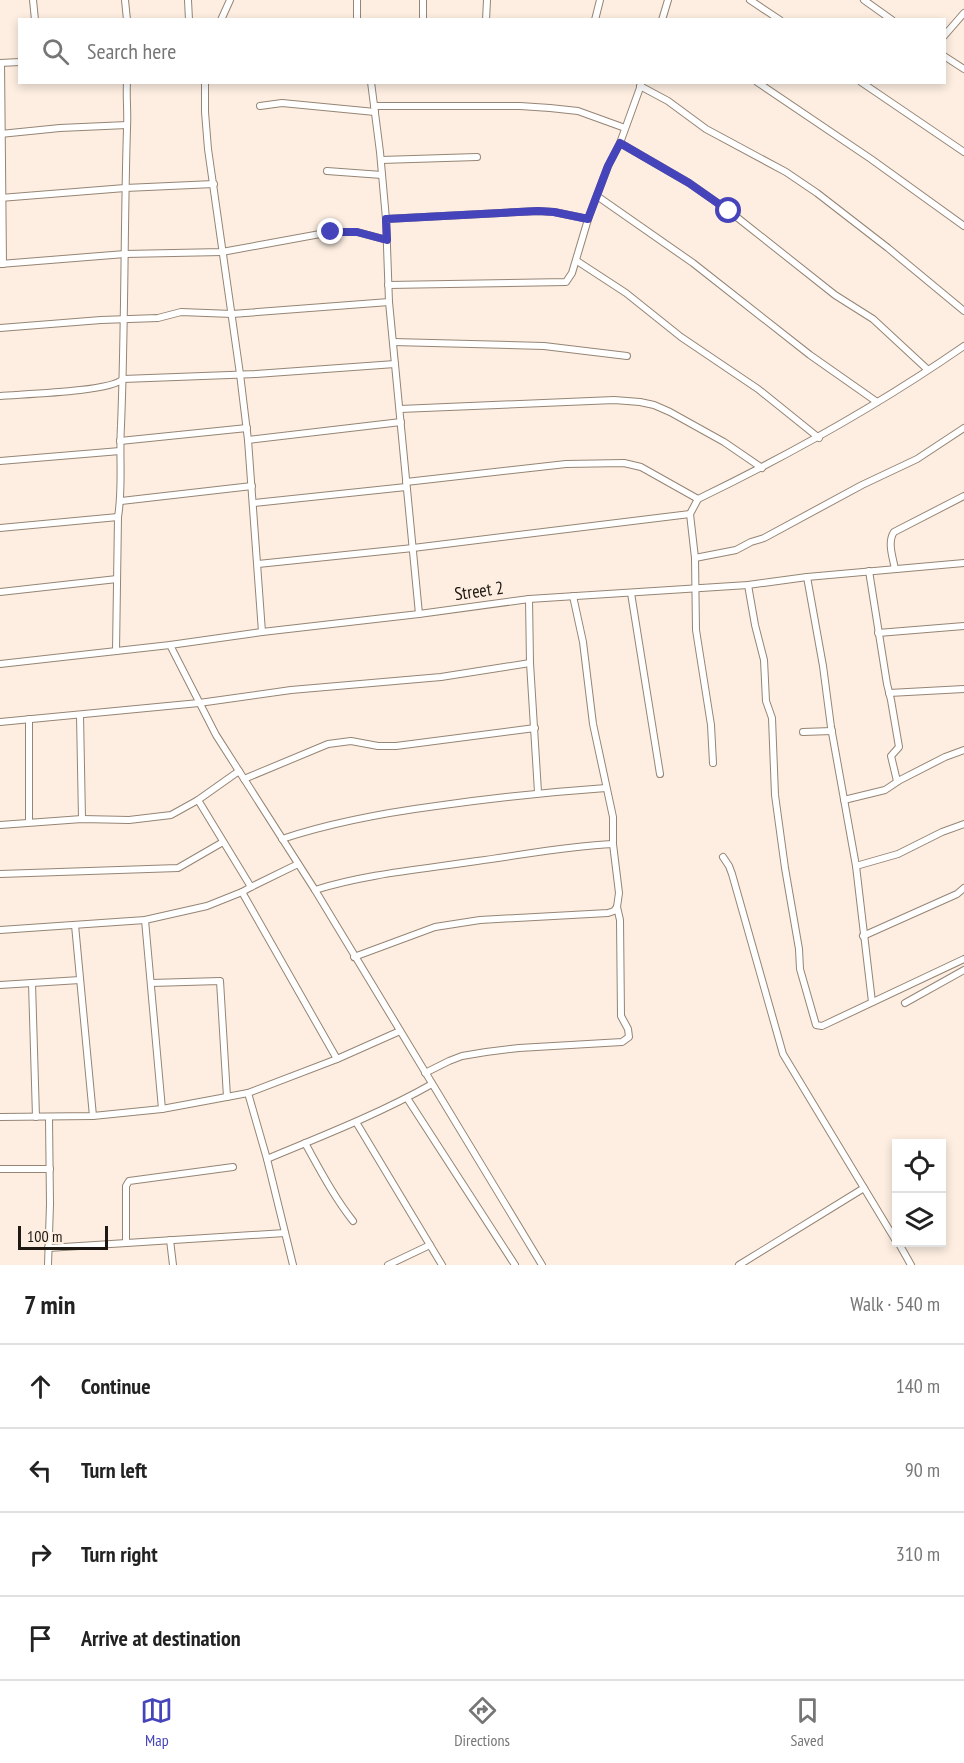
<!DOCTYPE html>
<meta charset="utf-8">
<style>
:root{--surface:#fff;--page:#f6f6f6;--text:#222;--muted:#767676;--line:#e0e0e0;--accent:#4544ba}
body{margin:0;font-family:"PT Sans Narrow",sans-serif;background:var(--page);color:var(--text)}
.controls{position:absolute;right:18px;bottom:18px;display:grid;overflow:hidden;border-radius:0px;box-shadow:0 3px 9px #0003}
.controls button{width:54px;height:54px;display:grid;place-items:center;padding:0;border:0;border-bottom:2px solid var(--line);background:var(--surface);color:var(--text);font:30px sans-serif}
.scale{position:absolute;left:18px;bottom:15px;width:90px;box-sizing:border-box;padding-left:6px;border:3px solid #1e1812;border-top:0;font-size:16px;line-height:21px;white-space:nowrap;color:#1e1812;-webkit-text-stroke:4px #fdeee1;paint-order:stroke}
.stop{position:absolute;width:18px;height:18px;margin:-14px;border:4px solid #4544ba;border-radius:50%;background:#fff}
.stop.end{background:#4544ba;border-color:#fff;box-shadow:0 2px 6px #0008}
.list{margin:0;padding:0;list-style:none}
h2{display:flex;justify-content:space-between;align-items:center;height:78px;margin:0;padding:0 24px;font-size:26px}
h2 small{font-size:20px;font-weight:400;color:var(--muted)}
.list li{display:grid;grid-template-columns:39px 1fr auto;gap:18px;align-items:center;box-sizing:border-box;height:84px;padding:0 24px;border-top:2px solid var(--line)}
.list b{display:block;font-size:22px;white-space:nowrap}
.list em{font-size:20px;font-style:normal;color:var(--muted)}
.icon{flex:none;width:33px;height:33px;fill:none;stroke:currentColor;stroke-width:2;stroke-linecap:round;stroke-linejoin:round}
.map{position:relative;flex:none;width:964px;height:1265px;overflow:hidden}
.search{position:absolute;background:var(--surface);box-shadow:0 3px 9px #0003;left:18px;right:18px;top:18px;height:66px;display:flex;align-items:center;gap:15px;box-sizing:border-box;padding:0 21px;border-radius:0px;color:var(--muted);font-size:22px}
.sheet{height:414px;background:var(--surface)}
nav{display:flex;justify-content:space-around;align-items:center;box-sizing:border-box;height:84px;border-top:2px solid var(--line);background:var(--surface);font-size:16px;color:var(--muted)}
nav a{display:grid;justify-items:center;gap:3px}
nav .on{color:var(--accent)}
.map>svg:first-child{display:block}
</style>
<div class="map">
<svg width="964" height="1265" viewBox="0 0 964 1265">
<rect width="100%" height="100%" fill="#fdeee1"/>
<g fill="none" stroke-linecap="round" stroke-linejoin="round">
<defs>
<g id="minor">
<path d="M33,0L35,20"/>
<path d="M125,0L127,20"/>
<path d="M188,0L189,20"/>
<path d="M357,0V20"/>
<path d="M750,0L780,20"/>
<path d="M864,0L892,20"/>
<path d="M221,20L230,0"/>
<path d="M423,20V0"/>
<path d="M486,20L487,0"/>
<path d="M595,20L600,0"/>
<path d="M662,20L668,0"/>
<path d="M944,36L964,13"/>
<path d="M944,56L964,69"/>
<path d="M0,63L20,62"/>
<path d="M1,63L3,264"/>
<path d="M205,82V112L208,149L240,374L248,440L262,632"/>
<path d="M371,82L380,152L386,219L389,302L419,614"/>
<path d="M757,82L871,159L964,226"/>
<path d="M861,82L964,152"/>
<path d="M640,86L668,101L706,129L786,172L817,193L888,248L964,311"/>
<path d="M260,106L282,103L375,112"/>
<path d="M374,106H520L550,108L578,111L625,128"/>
<path d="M0,134L60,128L127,125"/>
<path d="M620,143L689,183L729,211L835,295L873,319L927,369"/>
<path d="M381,160L477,157"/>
<path d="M327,171L382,175"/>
<path d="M597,196L693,263L810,355L877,402"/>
<path d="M0,198L125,188L214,184"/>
<path d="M386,219L538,211L554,212L588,219"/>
<path d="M577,261L626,293L681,337L758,389L819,438"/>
<path d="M0,264L125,254L222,252L331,232H357L387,240"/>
<path d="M388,285L566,282L572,273L589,216L608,166L620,143L641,85"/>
<path d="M0,328L101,320L158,318L181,312L232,314L389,302"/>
<path d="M393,342L544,346L627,356"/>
<path d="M0,396C22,394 110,392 123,379L256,374L395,364"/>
<path d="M400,409L614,400L640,402L654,405L670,412L724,442L762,468"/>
<path d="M248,440L401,422"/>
<path d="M120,441L247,428"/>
<path d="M0,461L120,451"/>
<path d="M406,482L566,464L624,463L641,467L698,499C791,454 879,405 964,346"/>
<path d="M698,499L690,514L695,558L696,630L711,725L713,763"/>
<path d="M121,501L252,486"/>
<path d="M254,503L406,487"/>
<path d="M0,528L118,517"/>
<path d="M695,558L736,550L751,542L764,538L862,485L917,459L964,428"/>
<path d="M258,564L413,548L690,514"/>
<path d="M895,569C893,558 887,542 894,532L964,496"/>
<path d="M869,571L887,684L891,700L899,747L891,756L897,781"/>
<path d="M807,577L823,666L831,727L856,866L898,854L942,832L964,824"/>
<path d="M748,585L755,625L764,660L766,701L772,718L775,795L785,868L799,949L800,969L816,1025L822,1026L964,959"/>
<path d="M0,592L117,579"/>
<path d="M631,593L660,774"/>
<path d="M529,599L530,663L538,792"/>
<path d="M878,633L964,626"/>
<path d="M170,645L216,735L315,890L542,1265"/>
<path d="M116,651L118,517C123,487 119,456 121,426C125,327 124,227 127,128C128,113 126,98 127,82"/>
<path d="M0,664L170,645L262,632L419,614L529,599L748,585L807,577L964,563"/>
<path d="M889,693L964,689"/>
<path d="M80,715L82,819"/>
<path d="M0,722L199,703L291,690L441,677L530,663"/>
<path d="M803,732L832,731"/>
<path d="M244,779L328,744L351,741L378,746H396L535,728"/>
<path d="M198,800L251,887L242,892"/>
<path d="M844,800L885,790L900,780L945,757L964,750"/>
<path d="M29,822V719"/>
<path d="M0,825L82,819L129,820L171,815L198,800L239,771"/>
<path d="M282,839C333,822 383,813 436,806C492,798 549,792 606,788"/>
<path d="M723,857L729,866L732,874L783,1054L896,1241"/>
<path d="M856,866L872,1002"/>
<path d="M0,874L178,868L223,842"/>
<path d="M251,887L298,864"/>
<path d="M315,890C365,874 424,869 477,861C522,855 567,846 613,844"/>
<path d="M145,920L162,1109L248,1093L337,1059L400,1031"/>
<path d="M0,930L145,920L207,906L242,892L337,1059"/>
<path d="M863,936L957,894L964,888"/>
<path d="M354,957L435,927L480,920L608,913L614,911L617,907L619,893L613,844V817L593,724L583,642L573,596"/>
<path d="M32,983L36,1117"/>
<path d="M151,983L220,981L227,1097"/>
<path d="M0,985L80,980"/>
<path d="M905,1003L964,970"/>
<path d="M425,1073L449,1061L462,1056L486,1052L519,1048L622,1042L629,1037L628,1029L621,1016L620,920L617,907"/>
<path d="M248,1093L267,1159L293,1265"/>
<path d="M407,1098L515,1265"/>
<path d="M93,1116L162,1109"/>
<path d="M0,1117L93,1116L75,925"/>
<path d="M356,1122L442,1265"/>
<path d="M305,1143C320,1170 334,1197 353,1221"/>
<path d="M267,1159C322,1136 379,1114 432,1084"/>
<path d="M0,1169H50"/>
<path d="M170,1240L173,1265"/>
<path d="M898,1242L911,1265"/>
<path d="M126,1243V1186L129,1181L233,1167"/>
<path d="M48,1248L285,1233"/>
<path d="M48,1265L50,1204L49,1118"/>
<path d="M388,1265L430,1245"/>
<path d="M739,1265L864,1188"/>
</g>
</defs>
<use href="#minor" stroke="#958575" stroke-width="8"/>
<use href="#minor" stroke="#fff" stroke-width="6"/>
</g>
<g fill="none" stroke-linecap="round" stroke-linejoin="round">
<path stroke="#4544ba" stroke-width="8" d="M331,232H357L387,240L386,219L538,211L554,212L588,219L608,166L620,143L689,183L729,211"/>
</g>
<g text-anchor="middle" stroke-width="4.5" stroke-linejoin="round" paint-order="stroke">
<g font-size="18" fill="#1e1812" stroke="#fdeee1">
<text transform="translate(479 591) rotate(-8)" y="6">Street 2</text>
</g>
</g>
</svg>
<div class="controls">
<button><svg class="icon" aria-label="locate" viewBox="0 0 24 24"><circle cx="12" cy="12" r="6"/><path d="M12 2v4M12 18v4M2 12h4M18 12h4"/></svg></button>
<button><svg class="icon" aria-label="layers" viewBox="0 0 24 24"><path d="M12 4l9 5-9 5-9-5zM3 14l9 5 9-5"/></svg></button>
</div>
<div class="scale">100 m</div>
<div class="stop" style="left:729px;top:211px"></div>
<div class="stop end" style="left:331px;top:232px"></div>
<div class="search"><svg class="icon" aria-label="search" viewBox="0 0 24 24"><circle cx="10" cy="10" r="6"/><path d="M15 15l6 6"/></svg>Search here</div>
</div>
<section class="sheet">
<h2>7 min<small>Walk · 540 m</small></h2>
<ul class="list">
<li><svg class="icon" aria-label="ahead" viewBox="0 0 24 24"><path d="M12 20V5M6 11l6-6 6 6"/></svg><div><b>Continue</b></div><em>140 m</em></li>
<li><svg class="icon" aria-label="left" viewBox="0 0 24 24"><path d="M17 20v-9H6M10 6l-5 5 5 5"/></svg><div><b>Turn left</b></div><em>90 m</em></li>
<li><svg class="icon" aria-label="right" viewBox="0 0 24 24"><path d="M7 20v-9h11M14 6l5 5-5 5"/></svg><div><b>Turn right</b></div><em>310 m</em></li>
<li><svg class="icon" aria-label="arrive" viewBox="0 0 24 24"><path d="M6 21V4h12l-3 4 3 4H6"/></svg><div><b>Arrive at destination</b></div></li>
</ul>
</section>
<nav>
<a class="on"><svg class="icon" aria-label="map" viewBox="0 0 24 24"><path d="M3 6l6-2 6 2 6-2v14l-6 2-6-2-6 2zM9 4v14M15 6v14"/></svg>Map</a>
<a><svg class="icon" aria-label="directions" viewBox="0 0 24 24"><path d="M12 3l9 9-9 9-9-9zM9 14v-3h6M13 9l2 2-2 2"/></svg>Directions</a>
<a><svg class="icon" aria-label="saved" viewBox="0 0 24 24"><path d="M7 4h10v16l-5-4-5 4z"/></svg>Saved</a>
</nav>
